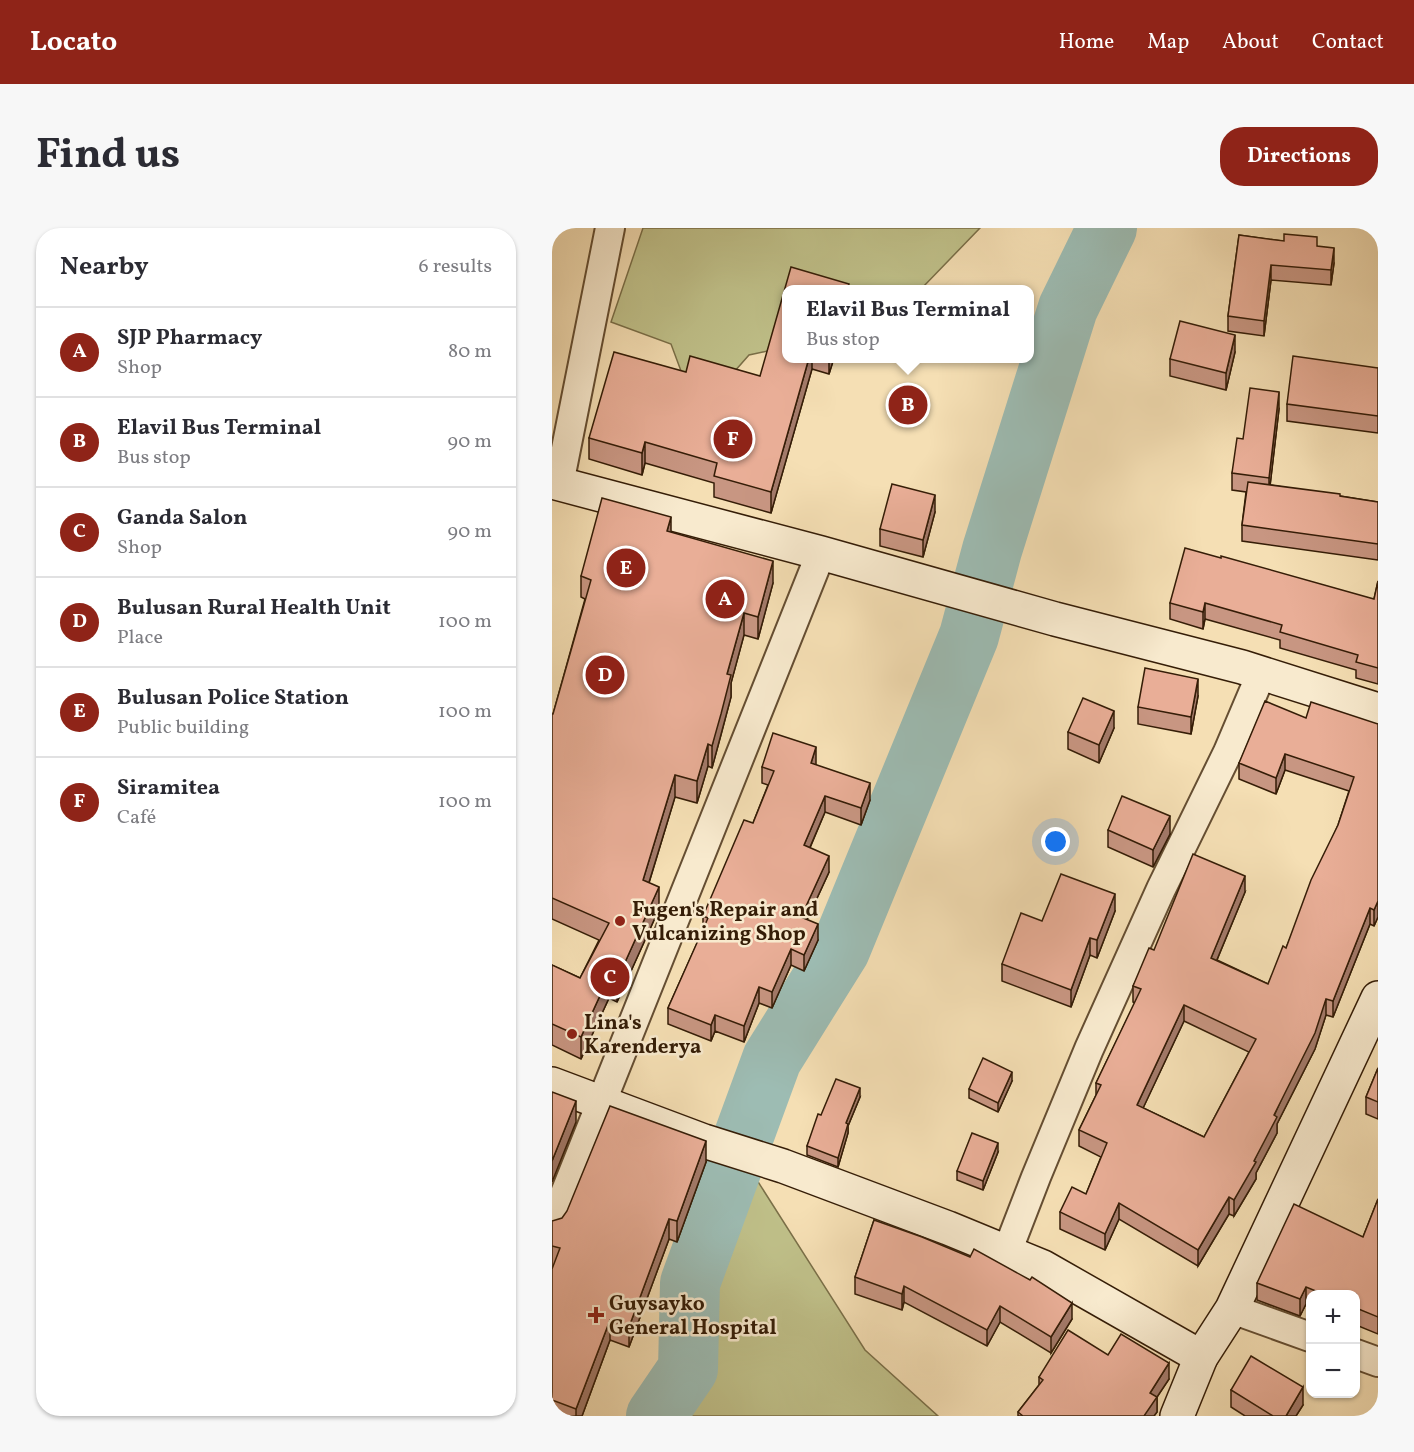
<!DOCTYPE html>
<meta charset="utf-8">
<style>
:root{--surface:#fff;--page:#f7f7f7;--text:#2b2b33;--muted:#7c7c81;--line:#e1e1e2;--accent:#8f2418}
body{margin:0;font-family:Vollkorn,serif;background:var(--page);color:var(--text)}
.controls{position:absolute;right:18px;bottom:18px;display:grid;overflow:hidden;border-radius:12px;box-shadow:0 2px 4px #0004}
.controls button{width:54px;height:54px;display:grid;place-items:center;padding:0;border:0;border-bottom:2px solid var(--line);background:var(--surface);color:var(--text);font:30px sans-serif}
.you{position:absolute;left:504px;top:614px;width:21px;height:21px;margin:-15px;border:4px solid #fff;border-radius:50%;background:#1a73e8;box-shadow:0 0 0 9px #1a73e833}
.badge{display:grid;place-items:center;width:39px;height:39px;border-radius:50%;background:var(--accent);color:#fff;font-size:20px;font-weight:700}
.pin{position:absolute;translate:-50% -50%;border:3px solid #fff;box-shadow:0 2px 6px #0006}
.popup{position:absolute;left:230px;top:57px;width:252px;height:78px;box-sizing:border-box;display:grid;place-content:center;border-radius:12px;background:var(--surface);filter:drop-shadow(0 2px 4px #0005);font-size:20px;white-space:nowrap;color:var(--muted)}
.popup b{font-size:22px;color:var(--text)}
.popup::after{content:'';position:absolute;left:50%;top:100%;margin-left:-12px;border:12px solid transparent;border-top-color:var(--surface)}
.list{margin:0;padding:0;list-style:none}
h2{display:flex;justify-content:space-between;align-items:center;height:78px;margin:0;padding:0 24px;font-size:26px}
h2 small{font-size:20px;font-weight:400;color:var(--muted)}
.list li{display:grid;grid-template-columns:39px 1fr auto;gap:18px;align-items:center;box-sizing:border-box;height:90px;padding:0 24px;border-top:2px solid var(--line)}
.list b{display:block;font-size:22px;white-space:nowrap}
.list p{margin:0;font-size:20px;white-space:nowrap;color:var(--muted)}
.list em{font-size:20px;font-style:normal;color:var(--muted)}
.map{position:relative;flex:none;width:826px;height:1188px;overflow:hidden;border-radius:24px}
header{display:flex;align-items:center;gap:36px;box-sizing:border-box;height:84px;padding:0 30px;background:var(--accent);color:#fff}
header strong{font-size:28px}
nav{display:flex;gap:33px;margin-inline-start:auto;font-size:21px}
.intro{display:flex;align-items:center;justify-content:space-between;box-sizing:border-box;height:144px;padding:0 36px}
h1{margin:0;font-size:42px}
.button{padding:15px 27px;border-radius:24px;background:var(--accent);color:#fff;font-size:21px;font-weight:700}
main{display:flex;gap:36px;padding:0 36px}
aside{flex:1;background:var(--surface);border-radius:24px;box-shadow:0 2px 4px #0004}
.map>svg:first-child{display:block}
</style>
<header>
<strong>Locato</strong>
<nav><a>Home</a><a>Map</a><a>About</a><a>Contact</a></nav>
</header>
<div class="intro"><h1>Find us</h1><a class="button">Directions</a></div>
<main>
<aside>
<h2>Nearby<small>6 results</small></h2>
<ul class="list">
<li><span class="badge">A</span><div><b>SJP Pharmacy</b><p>Shop</p></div><em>80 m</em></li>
<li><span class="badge">B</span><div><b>Elavil Bus Terminal</b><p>Bus stop</p></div><em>90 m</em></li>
<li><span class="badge">C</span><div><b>Ganda Salon</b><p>Shop</p></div><em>90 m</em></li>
<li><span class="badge">D</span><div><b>Bulusan Rural Health Unit</b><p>Place</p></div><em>100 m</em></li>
<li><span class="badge">E</span><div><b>Bulusan Police Station</b><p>Public building</p></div><em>100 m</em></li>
<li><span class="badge">F</span><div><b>Siramitea</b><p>Café</p></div><em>100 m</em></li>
</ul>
</aside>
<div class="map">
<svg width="826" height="1188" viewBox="0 0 826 1188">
<rect width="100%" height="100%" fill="#f5dfb4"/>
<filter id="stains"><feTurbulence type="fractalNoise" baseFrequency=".00333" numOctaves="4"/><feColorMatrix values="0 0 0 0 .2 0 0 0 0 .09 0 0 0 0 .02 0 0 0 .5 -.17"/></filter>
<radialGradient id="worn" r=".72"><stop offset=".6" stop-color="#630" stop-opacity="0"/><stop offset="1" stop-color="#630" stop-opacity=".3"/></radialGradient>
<g fill="#c0c18a" stroke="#7a6f48" stroke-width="1.5">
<path d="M91,0H428L369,61L234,62V119L197,127L145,186L119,116L59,94Z"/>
<path d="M196,938L313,1122L386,1188H123L153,1144L152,1055Z"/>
</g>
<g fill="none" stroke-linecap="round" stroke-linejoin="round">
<path stroke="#9dbcb3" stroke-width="60" d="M104,1188L136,1141L138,1055L220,831L288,722L417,408L440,322L516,80L555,0"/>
<defs>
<g id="street">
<path d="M7,256L58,0"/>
<path d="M0,998L269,325"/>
<path d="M455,1024L484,949L537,821L609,661L676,524L710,444"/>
<path d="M680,1081L758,1109"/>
<path d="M804,1126L826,1134"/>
</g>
<g id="secondary">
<path d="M0,254L269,325L503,391L690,439L826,482"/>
<path d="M0,856L152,913L231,938L396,1000L491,1039L649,1129"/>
<path d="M625,1188L649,1129L680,1081L826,770"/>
</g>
</defs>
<use href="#street" stroke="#654e32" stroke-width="32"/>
<use href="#secondary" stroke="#351d07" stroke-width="36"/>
<use href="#street" stroke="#f8eace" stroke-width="28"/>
<use href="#secondary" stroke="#f8eace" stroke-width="33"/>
</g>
<g fill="#c89682" stroke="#351d07" stroke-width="1.5" fill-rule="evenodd">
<path d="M687,7L765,18L782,35L779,57L719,52L712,108L676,103V88Z"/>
<path d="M297,62L234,130H282L277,146L260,141L219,285L162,269V255L93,235L90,247L37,231V210L134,144L208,148Z"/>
<path d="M683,124L674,162L618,148V131Z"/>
<path d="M826,140V205L735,193V176Z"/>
<path d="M727,181L718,257L826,274V332L690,313V297L694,264L680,262V245L691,211Z"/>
<path d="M383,284L371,329L328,318V301Z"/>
<path d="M119,304L221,355L206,411L192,407L179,455V469L169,507L160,540L156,538L145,575L123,569L97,655L107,681L65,774L57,770L29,831L0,817V737L28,750L47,712L0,691V486H1L33,371L29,369V348Z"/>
<path d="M826,353V456L804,450V442L728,420V412L653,391L651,401L618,391V375L822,371Z"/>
<path d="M646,468L639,506L586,496V479Z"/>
<path d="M754,490L826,496V689L822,698L818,696L781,789L774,787L763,821L725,896V905L704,945V951L682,988L677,986L646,1038L567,991L553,1022L508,1001V984L534,966L549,929L527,918V902L544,867V855L583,775L581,774V758L602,722L693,664L665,732L716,756L734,720L786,597L797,563L733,542L724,566L687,551V535ZM632,793L697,824L652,909L591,880Z"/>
<path d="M562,500L547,535L516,521V504Z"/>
<path d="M264,537L318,572L309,597L273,584L258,620L277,644L255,692L266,712L252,743L239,737L220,780L207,775L192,814L163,803L159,813L116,796V780L151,702V688L201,595L216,557L210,555V539Z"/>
<path d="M556,602L618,606L601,639L556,619Z"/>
<path d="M563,683L545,730L538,727L519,779L450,753V736L490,693Z"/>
<path d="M826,840V891L814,886V869Z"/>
<path d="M460,853L446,884L417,870V861Z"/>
<path d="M308,869L296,898V905L286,939L255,927V918L269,887Z"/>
<path d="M446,924L431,962L405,952V943Z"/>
<path d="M154,934L125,1014L117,1011L77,1119L58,1112L30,1188H0V1041L1,1039L0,1038V993L2,994Z"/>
<path d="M826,971V1106L804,1097V1066H759V1078L754,1076L748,1088L705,1072V1055L811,1009Z"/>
<path d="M322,992L520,1091L499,1125L448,1094L435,1118L352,1074L350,1082L303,1066V1049Z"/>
<path d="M556,1127L617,1151L605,1169V1184L602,1188H466V1184L487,1157V1149Z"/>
<path d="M679,1162L751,1177L744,1188H693L679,1179Z"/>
</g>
<g fill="#a37a6a" stroke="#351d07" stroke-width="1.5">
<path d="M782,20V35L779,57V42Z"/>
<path d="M719,37V52L712,108V93Z"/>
<path d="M683,107V124L674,162V145Z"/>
<path d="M257,130H260V141L219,285V264Z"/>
<path d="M277,130H282L277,146Z"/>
<path d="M727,164V181L717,267V250Z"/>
<path d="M93,214V235L90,247V225Z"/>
<path d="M383,267V284L371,329V312Z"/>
<path d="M119,289V311L115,303Z"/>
<path d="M221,333V355L206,411V389Z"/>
<path d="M653,375V391L651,401V384Z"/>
<path d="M192,385V407L179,455V469L160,540V518L175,446Z"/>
<path d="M646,451V468L639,506V489Z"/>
<path d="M562,483V500L547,535V517Z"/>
<path d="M156,516V538L145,575V553Z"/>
<path d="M264,519V536L259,551V535Z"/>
<path d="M733,526V542L724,566V550Z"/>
<path d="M123,547V569L91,674V652Z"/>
<path d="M318,555V572L309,597V580Z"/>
<path d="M273,568V584L252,633V617Z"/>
<path d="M618,588V606L601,639V622Z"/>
<path d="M277,628V644L249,705V689Z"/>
<path d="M693,648V664L659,746V730Z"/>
<path d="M107,659V681L65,774V752Z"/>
<path d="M563,666V683L545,730V712Z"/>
<path d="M826,673V689L822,698V682Z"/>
<path d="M818,680V696L781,789V773Z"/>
<path d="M266,696V712L252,743V727Z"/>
<path d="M538,710V727L519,779V762Z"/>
<path d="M239,721V737L220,780V764Z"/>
<path d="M57,748V770L29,831V809Z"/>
<path d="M207,759V775L192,814V798Z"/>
<path d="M774,771V787L763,821L725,896V905L704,945V951L682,988V972L702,933Z"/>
<path d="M632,777V793L585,893V877Z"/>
<path d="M163,787V803L159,813V797Z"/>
<path d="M460,844V853L446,884V875Z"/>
<path d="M308,860V869L296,898V905L286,939V930L294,895Z"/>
<path d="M24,873V894L0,954V933Z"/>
<path d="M154,913V934L125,1014V993Z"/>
<path d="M446,915V924L431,962V953Z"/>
<path d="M677,969V986L646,1038V1022Z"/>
<path d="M567,975V991L553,1022V1006Z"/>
<path d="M117,991V1011L77,1119V1099Z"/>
<path d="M352,1058V1074L350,1082V1066Z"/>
<path d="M754,1059V1076L748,1088V1071Z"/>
<path d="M520,1075V1091L499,1125V1109Z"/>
<path d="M448,1078V1094L435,1118V1102Z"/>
<path d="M58,1092V1112L30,1188H24V1181Z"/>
<path d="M617,1135V1151L605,1169V1184L602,1188H592L598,1165Z"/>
<path d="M751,1159V1177L744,1188H734Z"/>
</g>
<g fill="#e9ae97" stroke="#351d07" stroke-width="1.5" fill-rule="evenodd">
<path d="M732,6L765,9V18L782,20L779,42L719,37L712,93L676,88L687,7L732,13Z"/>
<path d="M239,39L297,56L295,62H234V130H257L219,264L162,248L165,235L93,214L90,225L37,210L62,124L134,144L138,128L208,148Z"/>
<path d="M628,93L683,107L674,145L618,131Z"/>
<path d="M741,128L826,140V188L735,176Z"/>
<path d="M698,160L727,164L717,250L680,245L685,210L691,211Z"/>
<path d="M696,254L788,266V268L826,274V316L690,297Z"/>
<path d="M340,256L383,267L371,312L328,301Z"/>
<path d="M50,270L119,289L115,303L221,333L206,389L192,385L175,446L179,447L169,486L160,518L156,516L145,553L123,547L91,652L107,659L65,752L57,748L29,809L0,796V737L28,750L57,695L0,670V486H1L39,352L29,348Z"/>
<path d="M633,320L669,330V328L822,371L826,353V440L804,434L806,427L728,404L730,397L653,375L651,384L618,375Z"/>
<path d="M593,440L646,451L639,489L586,479Z"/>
<path d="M531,470L562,483L547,517L516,504Z"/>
<path d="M713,473L754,490L759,474L826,496V673L822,682L818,680L781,773L774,771L763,805L722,887L725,889L702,933L704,934L682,972L677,969L646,1022L567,975L553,1006L508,984L520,959L534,966L555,915L527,902L549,857L544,855L589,761L581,758L597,720L602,722L641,626L693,648L659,730L716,756L731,718L734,720L759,652L786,597L802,549L733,526L724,550L687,535ZM632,777L704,811L652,909L585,877Z"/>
<path d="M221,505L264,519L259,535L318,555L309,580L273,568L252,617L277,628L249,689L266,696L252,727L239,721L220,764L207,759L192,798L163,787L159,797L116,780L156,690L151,688L192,592L201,595L222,543L210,539Z"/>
<path d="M570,568L618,588L601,622L556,602Z"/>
<path d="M509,646L563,666L545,712L538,710L519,762L450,736L469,685L490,693Z"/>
<path d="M431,830L460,844L446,875L417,861Z"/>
<path d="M826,840V874L814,869Z"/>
<path d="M284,851L308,860L294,895L296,896L286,930L255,918L266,886L269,887Z"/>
<path d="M0,864L24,873L0,933Z"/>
<path d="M58,878L154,913L125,993L117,991L77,1099L58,1092L24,1181L0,1172V1041L8,1020L0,1018V993L10,990L15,983Z"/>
<path d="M420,905L446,915L431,953L405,943Z"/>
<path d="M826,971V1089L804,1080V1066H771L754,1059L748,1071L705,1055L742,976L811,1009Z"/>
<path d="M322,992L370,1009L418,1029L422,1021L478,1052L480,1049L520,1075L499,1109L448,1078L435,1102L352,1058L350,1066L303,1049Z"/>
<path d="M516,1102L556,1127L569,1106L617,1135L598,1165L605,1169L592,1188H471L466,1184L491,1152L487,1149Z"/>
<path d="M699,1128L751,1159L734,1188H721L679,1162Z"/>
</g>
<g fill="#8f2418" stroke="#f8eace" stroke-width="2">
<circle cx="68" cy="693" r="6"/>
<circle cx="20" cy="806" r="6"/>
<path d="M41 1078h6v6h6v6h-6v6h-6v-6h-6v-6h6z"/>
</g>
<g text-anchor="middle" stroke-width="5" stroke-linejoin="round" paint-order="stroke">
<g font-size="21" font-weight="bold" fill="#351d07" stroke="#f8eace" text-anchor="start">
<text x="80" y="688">Fugen's Repair and<tspan x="80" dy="24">Vulcanizing Shop</tspan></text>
<text x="32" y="801">Lina's<tspan x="32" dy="24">Karenderya</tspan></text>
<text x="57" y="1082">Guysayko<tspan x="57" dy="24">General Hospital</tspan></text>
</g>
</g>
<rect width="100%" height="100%" filter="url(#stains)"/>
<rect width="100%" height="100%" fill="url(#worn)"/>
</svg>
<div class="controls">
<button>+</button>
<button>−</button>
</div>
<div class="you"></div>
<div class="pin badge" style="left:173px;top:371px">A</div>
<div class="pin badge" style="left:356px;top:177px">B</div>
<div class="popup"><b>Elavil Bus Terminal</b>Bus stop</div>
<div class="pin badge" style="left:58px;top:749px">C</div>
<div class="pin badge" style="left:53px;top:447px">D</div>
<div class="pin badge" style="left:74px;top:340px">E</div>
<div class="pin badge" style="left:181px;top:211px">F</div>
</div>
</main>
